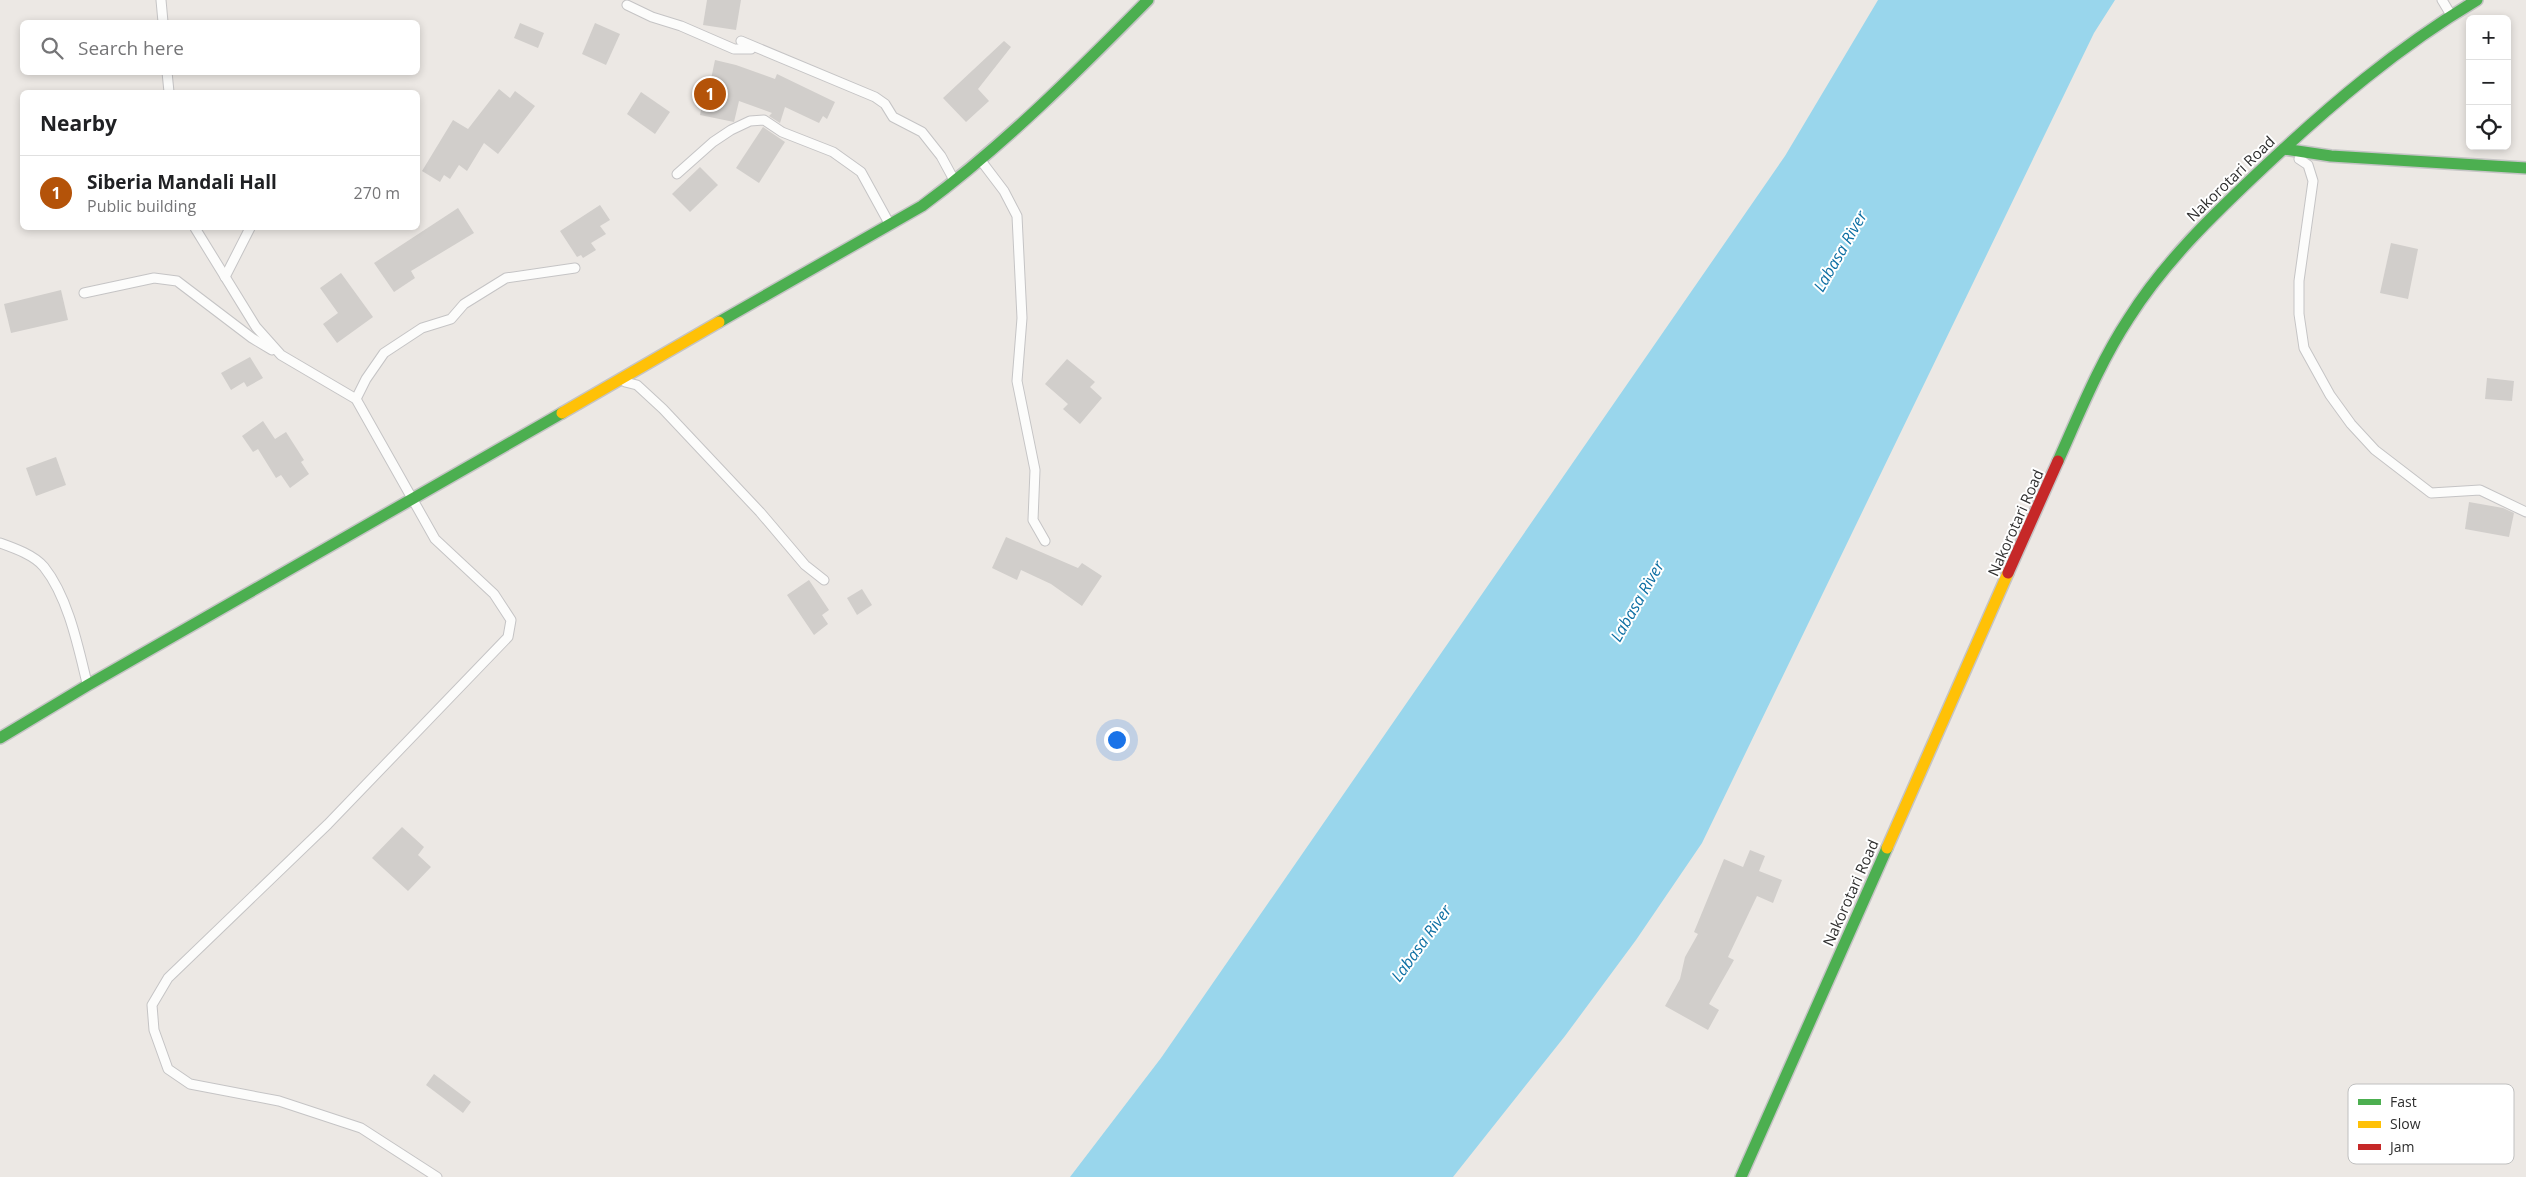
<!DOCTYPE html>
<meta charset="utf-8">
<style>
:root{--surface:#fff;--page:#f2f2f2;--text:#202124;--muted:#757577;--line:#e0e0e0;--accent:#b45309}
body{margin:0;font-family:"Open Sans",sans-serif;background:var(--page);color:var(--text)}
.controls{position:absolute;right:15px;top:15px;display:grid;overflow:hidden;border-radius:8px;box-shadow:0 2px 8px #0003}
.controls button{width:45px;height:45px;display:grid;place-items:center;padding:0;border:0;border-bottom:1px solid var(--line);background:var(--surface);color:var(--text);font:25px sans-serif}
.you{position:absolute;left:1116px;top:739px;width:18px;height:18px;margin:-12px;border:4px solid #fff;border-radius:50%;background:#1a73e8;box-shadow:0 0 0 8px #1a73e833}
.badge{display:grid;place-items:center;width:32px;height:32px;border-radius:50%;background:var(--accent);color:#fff;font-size:16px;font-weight:700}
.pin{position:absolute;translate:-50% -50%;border:2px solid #fff;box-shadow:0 1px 5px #0006}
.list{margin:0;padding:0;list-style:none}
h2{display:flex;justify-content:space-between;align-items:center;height:65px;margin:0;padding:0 20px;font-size:21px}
h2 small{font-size:16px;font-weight:400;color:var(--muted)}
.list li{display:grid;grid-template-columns:32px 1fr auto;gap:15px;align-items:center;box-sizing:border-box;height:75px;padding:0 20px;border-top:1px solid var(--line)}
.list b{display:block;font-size:19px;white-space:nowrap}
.list p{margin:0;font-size:16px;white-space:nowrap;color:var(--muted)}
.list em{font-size:16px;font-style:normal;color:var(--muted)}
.icon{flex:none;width:28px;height:28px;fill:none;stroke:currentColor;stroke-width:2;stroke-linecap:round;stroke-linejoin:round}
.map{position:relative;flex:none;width:2526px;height:1177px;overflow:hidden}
.search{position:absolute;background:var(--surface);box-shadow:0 2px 8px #0003;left:20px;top:20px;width:400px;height:55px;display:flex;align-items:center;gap:12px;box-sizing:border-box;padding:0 18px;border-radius:8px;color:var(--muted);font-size:19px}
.panel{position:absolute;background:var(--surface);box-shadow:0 2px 8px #0003;left:20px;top:90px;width:400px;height:140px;border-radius:8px}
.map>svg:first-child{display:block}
</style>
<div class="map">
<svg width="2526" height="1177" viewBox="0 0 2526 1177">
<rect width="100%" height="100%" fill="#ece8e4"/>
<path fill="#99d6ec" d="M1878,0H2115L2094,33L1702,843L1636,940L1565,1036L1453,1177H1070L1161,1058L1785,156Z"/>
<g fill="#d1cecb">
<path d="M707,0H741L736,30L703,25Z"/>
<path d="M520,23L544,33L538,48L514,38Z"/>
<path d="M595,23L620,34L606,65L582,54Z"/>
<path d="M1004,41L1011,47L978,89L989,101L966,122L943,98Z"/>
<path d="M715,60L736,65L775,79L777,74L835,102L827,119L823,116L819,123L785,107L780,123L769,116L772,113L739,101L734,122L700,115L707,78L711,79Z"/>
<path d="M499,89L510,98L515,91L535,106L498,154L484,143L467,171L459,165L450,179L444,175L440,182L422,171L453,120L468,129Z"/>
<path d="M641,92L670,112L655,134L627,114Z"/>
<path d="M763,127L785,142L759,183L736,168Z"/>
<path d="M700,167L718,185L690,212L672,194Z"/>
<path d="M600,205L610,220L600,226L606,234L591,243L596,250L583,258L581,255L577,257L560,231Z"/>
<path d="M458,208L474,233L411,271L415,278L394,292L374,263Z"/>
<path d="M2391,243L2418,249L2408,299L2380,293Z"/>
<path d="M341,273L373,317L337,343L323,324L338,313L320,288Z"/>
<path d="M61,290L68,320L11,333L4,304Z"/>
<path d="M250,357L263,378L247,387L244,382L231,390L221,373Z"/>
<path d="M1067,359L1095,382L1090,387L1102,398L1080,424L1063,409L1068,404L1045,384Z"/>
<path d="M2487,378L2514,381L2512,401L2485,399Z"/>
<path d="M263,421L275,439L286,432L304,460L301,462L309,474L290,488L281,475L276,478L258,449L253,452L242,436Z"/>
<path d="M56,457L66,485L36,496L26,468Z"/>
<path d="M2469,502L2503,508L2514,513L2509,537L2465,529Z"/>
<path d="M1006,537L1078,568L1082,563L1102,576L1082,606L1051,584L1021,570L1017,580L992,568Z"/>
<path d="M809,580L829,610L822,615L828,624L814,635L787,595Z"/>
<path d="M862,589L872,605L857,615L847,598Z"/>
<path d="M402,827L424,847L418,855L431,867L408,891L372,858Z"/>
<path d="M1750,850L1765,856L1759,871L1782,880L1773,903L1757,896L1728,957L1734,960L1709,1004L1719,1010L1708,1030L1665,1006L1680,979L1685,957L1698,934L1694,932L1724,859L1743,867Z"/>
<path d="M434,1074L471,1102L463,1113L426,1085Z"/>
</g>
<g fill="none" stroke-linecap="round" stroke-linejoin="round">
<defs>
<g id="lane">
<path d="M161,0L163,22"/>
<path d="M2442,0L2451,15"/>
<path d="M627,5L652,17L681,26L734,49H751"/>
<path d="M741,41L875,97L885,104L893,117L922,132L941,156L954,180"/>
<path d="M167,72L169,92"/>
<path d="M2299,159L2308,165L2313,181L2299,281V314L2304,348L2330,395L2351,424L2375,450L2431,493L2480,490L2526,512"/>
<path d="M982,162L1004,191L1017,216L1022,318L1017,381L1035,470L1033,520L1045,541"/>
<path d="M677,174L713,142L731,130L750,121L764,120L782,132L833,152L861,172L889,223"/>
<path d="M195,228L256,327L281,355L356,399L435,539L494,594L511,620L508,637L328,824L168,978L152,1005L154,1030L168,1069L190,1084L279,1101L361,1128L437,1177"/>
<path d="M225,277L250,228"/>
<path d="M84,293L154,278L177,281L252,338L272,350"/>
<path d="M625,382L637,385L663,409L760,512L805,565L824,580"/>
<path d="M356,399L366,379L384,353L422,328L451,319L464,304L506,278L575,268"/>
<path d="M0,543C14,548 34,555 44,567C68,597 78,646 87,683"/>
</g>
<g id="fast">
<path d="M2284,149L2331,156L2526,168"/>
<path d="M719,322L922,206C1004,145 1076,73 1148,0"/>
<path d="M2058,461C2080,412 2100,362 2129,318C2165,261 2214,214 2263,168C2329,106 2398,47 2477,0"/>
<path d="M0,738L88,685L562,413"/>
<path d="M1741,1177L1887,848"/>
</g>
<g id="slow">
<path d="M562,413L719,322"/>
<path d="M1887,848L2008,573"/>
</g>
<path id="jam" d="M2008,573L2058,461"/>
</defs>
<use href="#lane" stroke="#c5c4c5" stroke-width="11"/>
<use href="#fast" stroke="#c5c4c5" stroke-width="14"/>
<use href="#slow" stroke="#c5c4c5" stroke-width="14"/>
<use href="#jam" stroke="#c5c4c5" stroke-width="14"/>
<use href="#lane" stroke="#fcfcfb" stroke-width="9"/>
<use href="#fast" stroke="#4caf50" stroke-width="11"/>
<use href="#slow" stroke="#ffc107" stroke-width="11"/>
<use href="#jam" stroke="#c62828" stroke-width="11"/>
</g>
<g text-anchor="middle" stroke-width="4" stroke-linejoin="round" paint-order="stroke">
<g font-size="15" fill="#2e2e2e" stroke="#fff">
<text transform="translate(2231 179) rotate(-44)" y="5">Nakorotari Road</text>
<text transform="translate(2016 523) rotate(-66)" y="5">Nakorotari Road</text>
<text transform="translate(1851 893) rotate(-66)" y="5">Nakorotari Road</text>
</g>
<g font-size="16" font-style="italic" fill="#0d6fa3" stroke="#fff">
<text transform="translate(1840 251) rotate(-60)" y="6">Labasa River</text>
<text transform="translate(1637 601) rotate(-60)" y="6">Labasa River</text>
<text transform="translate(1421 943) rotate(-54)" y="6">Labasa River</text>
</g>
</g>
<rect x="2348" y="1084" width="166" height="80" rx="8" fill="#fff" stroke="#c0c0c0" stroke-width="1"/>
<rect x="2358" y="1099" width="23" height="6" fill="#4caf50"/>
<rect x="2358" y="1121" width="23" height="7" fill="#ffc107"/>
<rect x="2358" y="1144" width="23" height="6" fill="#c62828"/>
<g font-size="14" fill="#2e2e2e">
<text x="2390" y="1107">Fast</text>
<text x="2390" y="1129">Slow</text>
<text x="2390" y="1152">Jam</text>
</g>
</svg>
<div class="controls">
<button>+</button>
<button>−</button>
<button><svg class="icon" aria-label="locate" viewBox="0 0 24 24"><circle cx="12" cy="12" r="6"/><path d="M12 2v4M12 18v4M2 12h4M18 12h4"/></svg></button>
</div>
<div class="you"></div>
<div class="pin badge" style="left:710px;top:94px">1</div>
<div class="search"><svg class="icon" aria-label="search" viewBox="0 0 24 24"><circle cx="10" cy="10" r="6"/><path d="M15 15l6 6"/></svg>Search here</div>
<section class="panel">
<h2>Nearby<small></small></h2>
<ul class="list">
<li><span class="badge">1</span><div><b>Siberia Mandali Hall</b><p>Public building</p></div><em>270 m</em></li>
</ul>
</section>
</div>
